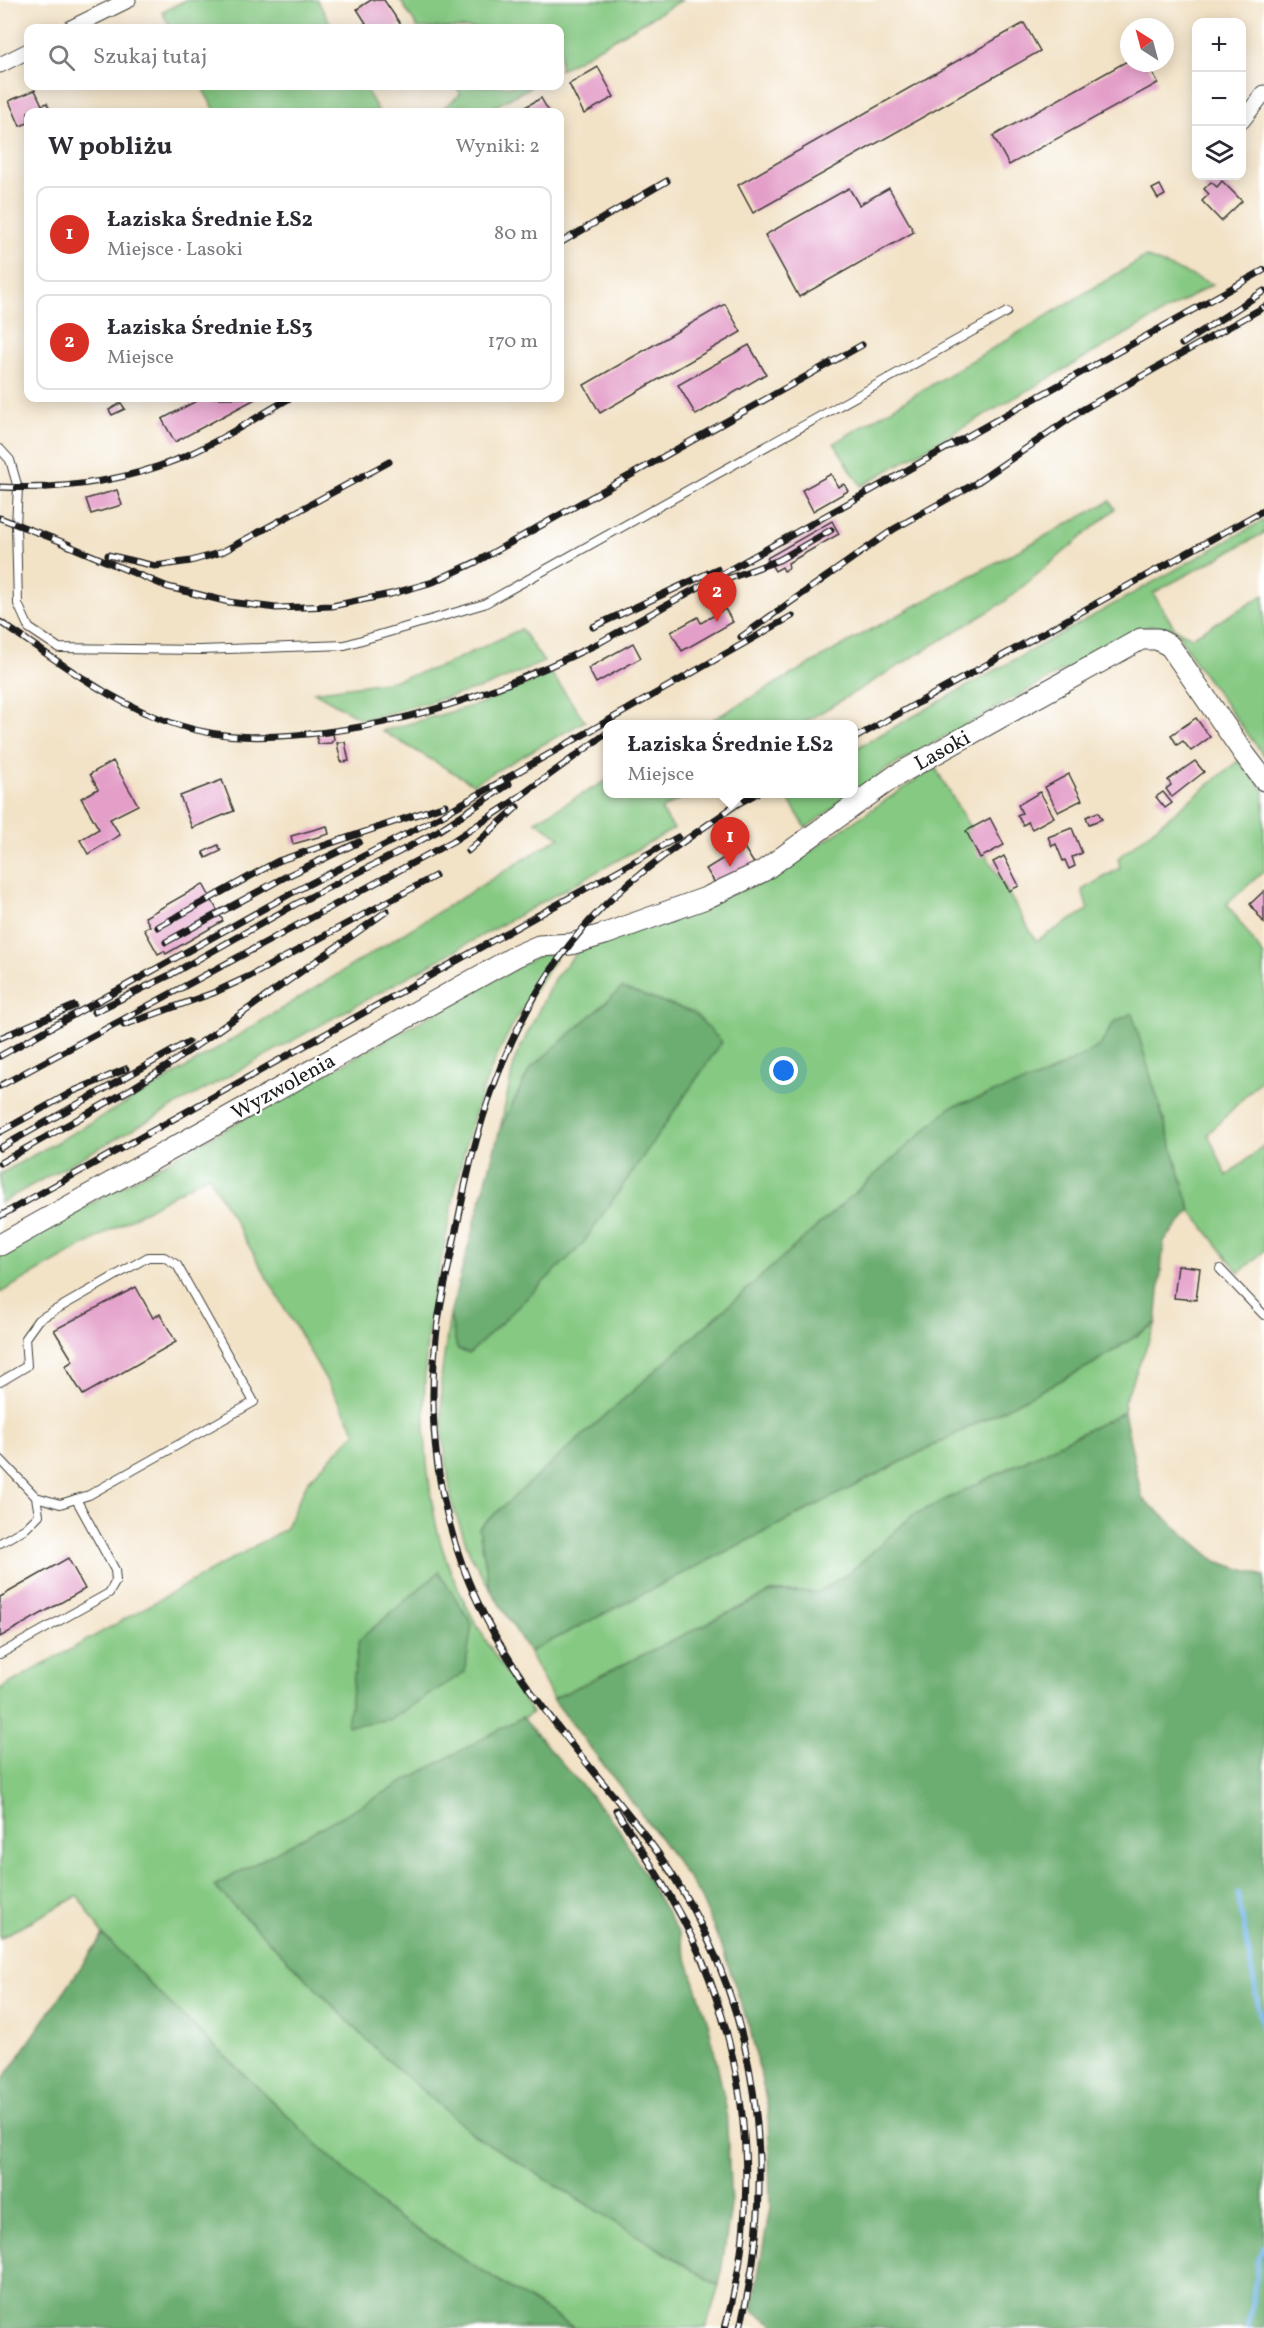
<!DOCTYPE html>
<html lang="pl">
<meta charset="utf-8">
<style>
:root{--surface:#fff;--page:#f7f7f7;--text:#2b2b33;--muted:#7c7c81;--line:#e1e1e2;--accent:#d93025}
body{margin:0;font-family:Vollkorn,serif;background:var(--page);color:var(--text)}
.controls{position:absolute;right:18px;top:18px;display:grid;overflow:hidden;border-radius:12px;box-shadow:0 3px 15px #0003}
.controls button{width:54px;height:54px;display:grid;place-items:center;padding:0;border:0;border-bottom:2px solid var(--line);background:var(--surface);color:var(--text);font:30px sans-serif}
.compass{position:absolute;left:1120px;top:18px;width:54px;height:54px;border-radius:50%;background:var(--surface);box-shadow:0 3px 15px #0003;rotate:324deg}
.you{position:absolute;left:784px;top:1071px;width:21px;height:21px;margin:-15px;border:4px solid #fff;border-radius:50%;background:#1a73e8;box-shadow:0 0 0 9px #1a73e833}
.badge{display:grid;place-items:center;width:39px;height:39px;border-radius:50%;background:var(--accent);color:#fff;font-size:20px;font-weight:700}
.pin{position:absolute;translate:-50% -50px;filter:drop-shadow(0 2px 3px #0008)}
.pin::after{content:'';position:absolute;top:32px;width:21px;height:18px;background:inherit;clip-path:polygon(0 0,100% 0,50% 100%)}
.popup{position:absolute;left:603px;top:720px;width:255px;height:78px;box-sizing:border-box;display:grid;place-content:center;border-radius:12px;background:var(--surface);filter:drop-shadow(0 2px 4px #0005);font-size:20px;white-space:nowrap;color:var(--muted)}
.popup b{font-size:22px;color:var(--text)}
.popup::after{content:'';position:absolute;left:50%;top:100%;margin-left:-12px;border:12px solid transparent;border-top-color:var(--surface)}
.list{margin:0;padding:0;list-style:none}
h2{display:flex;justify-content:space-between;align-items:center;height:78px;margin:0;padding:0 24px;font-size:26px}
h2 small{font-size:20px;font-weight:400;color:var(--muted)}
.list li{display:grid;grid-template-columns:39px 1fr auto;gap:18px;align-items:center;box-sizing:border-box;height:96px;margin:0 12px 12px;padding:0 12px;border:2px solid var(--line);border-radius:12px}
.list b{display:block;font-size:22px;white-space:nowrap}
.list p{margin:0;font-size:20px;white-space:nowrap;color:var(--muted)}
.list em{font-size:20px;font-style:normal;color:var(--muted)}
.icon{flex:none;width:33px;height:33px;fill:none;stroke:currentColor;stroke-width:2;stroke-linecap:round;stroke-linejoin:round}
.map{position:relative;flex:none;width:1264px;height:2328px;overflow:hidden}
.search{position:absolute;background:var(--surface);box-shadow:0 3px 15px #0003;left:24px;top:24px;width:540px;height:66px;display:flex;align-items:center;gap:15px;box-sizing:border-box;padding:0 21px;border-radius:12px;color:var(--muted);font-size:22px}
.panel{position:absolute;background:var(--surface);box-shadow:0 3px 15px #0003;left:24px;top:108px;width:540px;height:294px;border-radius:12px}
.map>svg:first-child{display:block}
</style>
<div class="map">
<svg width="1264" height="2328" viewBox="0 0 1264 2328">
<rect width="100%" height="100%" fill="#fff"/>
<filter id="ink" filterUnits="userSpaceOnUse"><feTurbulence type="fractalNoise" baseFrequency=".0167" numOctaves="2"/><feDisplacementMap in="SourceGraphic" scale="12" xChannelSelector="R" yChannelSelector="G"/><feConvolveMatrix kernelMatrix="1 2 1 2 8 2 1 2 1" color-interpolation-filters="sRGB"/></filter>
<filter id="wash" filterUnits="userSpaceOnUse"><feTurbulence type="fractalNoise" baseFrequency=".008" numOctaves="4" result="noise"/><feDisplacementMap in="SourceGraphic" scale="24" xChannelSelector="R" yChannelSelector="G"/><feGaussianBlur stdDeviation="1.35" result="paint"/><feColorMatrix in="noise" values="0 0 0 0 0 0 0 0 0 0 0 0 0 0 0 0 0 1.4 0 .05"/><feComposite in="paint" operator="in"/></filter>
<g filter="url(#wash)">
<rect width="100%" height="100%" fill="#f2e2c6"/>
<g fill="#86c983" stroke="#517250" stroke-width="1.5">
<path d="M186,0H317L333,28H171L162,12Z"/>
<path d="M400,0H682L560,70V28H418Z"/>
<path d="M201,86H364L379,112H216Z"/>
<path d="M455,86H532L485,112H438L461,94Z"/>
<path d="M1145,257L1213,284L861,486L834,443Z"/>
<path d="M1110,501L1115,509L1003,603L802,724H705L852,640Z"/>
<path d="M1264,520V533L1153,593L1175,629L1192,637L1264,595V756L1196,664L1175,629L1152,626L1132,632L884,771L806,828L785,794H853V750Z"/>
<path d="M521,629L544,662L485,687L363,720L314,692L392,681L442,666Z"/>
<path d="M551,673L585,721L473,784L382,731L483,703Z"/>
<path d="M1238,761L1264,790V871L1227,904L1264,956V1077L1208,1134L1227,1176L1264,1145V1251L1239,1273L1191,1211L1132,1014L1114,1022L1100,1046L1044,1076L951,1108L479,1528L490,1589L470,1554L452,1504L442,1430L441,1378L450,1314L457,1349L530,1069L500,1129L515,1059L554,979L579,950L762,883L935,767L1036,941L1088,910L1082,890L1120,868L1118,858Z"/>
<path d="M607,780V794H688L661,810L674,829L0,1203V1174L161,1083L560,837L535,821Z"/>
<path d="M559,953C537,986 515,1018 498,1054C472,1109 458,1172 447,1232C441,1264 432,1297 428,1330C422,1393 423,1461 436,1524C451,1593 494,1654 532,1713L214,1886L386,2059L474,2135L719,2286L706,2328H574L386,2210L161,1995L103,1935L78,1896L0,1938V1689L285,1529L308,1481L356,1432L208,1175L0,1293V1254L541,954Z"/>
<path d="M1156,1323L1124,1402V1412L912,1516L849,1573L819,1592H771L553,1699L529,1652L1091,1365Z"/>
</g>
<g fill="#6cad71" stroke="#446446" stroke-width="1.5">
<path d="M622,988L694,1013L722,1042L582,1245L469,1354L457,1349L450,1314L500,1129L530,1069Z"/>
<path d="M1132,1013L1191,1211L1164,1241L1156,1323L1091,1365L529,1652L490,1589L479,1528L951,1107L1044,1076L1100,1046L1114,1022Z"/>
<path d="M1124,1412L1142,1498L1216,1561L1264,1576V2328H780L752,2310L770,2207L768,2108L751,2033L724,1953L699,1894L662,1841L553,1699L771,1592H819L849,1573L912,1516Z"/>
<path d="M439,1572L472,1624L465,1672L391,1719L347,1726L359,1640Z"/>
<path d="M522,1717L617,1826L679,1934L709,2026L726,2106L731,2206L719,2286L474,2135L386,2059L214,1886Z"/>
<path d="M103,1935L161,1995L386,2210L574,2328H0V2084Z"/>
</g>
<g fill="none" stroke-linecap="round" stroke-linejoin="round">
<g stroke="#6fb4e5" stroke-width="5">
<path d="M1238,1894L1264,2037"/>
<path d="M1248,2328L1259,2257L1264,2246"/>
</g>
</g>
<g id="blocks">
<g fill="#e49fc9">
<path d="M371,0H384L401,25L396,28H363L361,26L366,23L357,9Z"/>
<path d="M1024,23L1040,51L753,213L738,185Z"/>
<path d="M1129,60V63H1147L1158,83L1009,165L993,136Z"/>
<path d="M598,67L614,97L584,114L569,84Z"/>
<path d="M35,90L42,105L47,103L50,110L28,112V123L20,126L9,101Z"/>
<path d="M541,98L549,112H516Z"/>
<path d="M1222,181L1242,201L1221,221L1202,201L1209,194L1204,189L1211,182L1217,187Z"/>
<path d="M1160,185L1165,195L1158,199L1152,189Z"/>
<path d="M849,188L859,205L889,188L914,232L799,297L765,235Z"/>
<path d="M725,304L741,332L600,413L584,385Z"/>
<path d="M749,345L766,374L696,415L678,385Z"/>
<path d="M202,398H257L175,442L162,419Z"/>
<path d="M121,403L125,409L112,415L109,410Z"/>
<path d="M831,474L838,487L844,484L848,491L813,511L802,490Z"/>
<path d="M117,490L122,505L91,514L86,499Z"/>
<path d="M832,521L839,534L788,563L789,568L784,571L782,567L775,571L767,558Z"/>
<path d="M725,609L733,622L682,651L671,632L698,617L701,623Z"/>
<path d="M633,643L641,658L596,683L588,668Z"/>
<path d="M1196,718L1210,737L1191,751L1183,741L1177,745L1171,735Z"/>
<path d="M333,734L334,739L331,743L318,744L317,736Z"/>
<path d="M345,742L349,761L341,762L337,743Z"/>
<path d="M113,761L138,805L110,819L120,835L88,854L80,840L99,829L81,798L98,789L90,774Z"/>
<path d="M1195,761L1204,772L1172,797L1166,789L1171,785L1168,780Z"/>
<path d="M1069,774L1082,800L1058,812L1045,787Z"/>
<path d="M222,780L234,811L192,828L180,796Z"/>
<path d="M1040,792L1054,817L1032,829L1028,822L1023,825L1017,815L1022,813L1018,805Z"/>
<path d="M1163,792L1172,803L1165,808L1156,797Z"/>
<path d="M1098,812L1102,819L1089,824L1086,817Z"/>
<path d="M990,818L1004,845L980,858L966,831Z"/>
<path d="M327,826L329,834L293,844L291,836Z"/>
<path d="M1072,828L1082,853L1072,857L1075,866L1069,869L1065,860L1063,861L1056,844L1052,846L1048,837Z"/>
<path d="M218,845L221,851L206,858L203,852Z"/>
<path d="M743,846L755,865L717,886L706,869Z"/>
<path d="M1004,856L1019,886L1009,891L993,862Z"/>
<path d="M203,884L223,921L166,954L164,951L158,954L144,929L150,926L145,917Z"/>
<path d="M1264,891V923L1250,904Z"/>
<path d="M1178,1265L1200,1268L1196,1300L1174,1298Z"/>
<path d="M136,1287L153,1318L160,1314L176,1342L83,1395L65,1366L73,1361L54,1330Z"/>
<path d="M68,1558L85,1589L0,1637V1597Z"/>
</g>
</g>
</g>
<g filter="url(#ink)">
<use href="#blocks" fill-opacity="0" stroke="#3c3a36" stroke-width="1.5"/>
<g fill="none" stroke-linecap="round" stroke-linejoin="round">
<defs>
<g id="lane">
<path d="M0,449L10,460L18,488L16,525L18,604L29,628L59,648L200,650L345,645L484,604L1007,312"/>
<path d="M1220,1269L1264,1315"/>
<path d="M0,1382L27,1366L25,1338L38,1320L148,1257H164L177,1265L254,1402L89,1495L60,1504L36,1497L0,1459"/>
<path d="M0,1543L26,1528L39,1515L36,1497"/>
<path d="M0,1654L109,1593L116,1581L115,1570L76,1499"/>
</g>
<g id="street">
<path d="M71,28L128,0"/>
<path d="M0,65L28,51"/>
<path d="M1242,121L1264,93"/>
</g>
<path id="secondary" d="M0,1245L516,956L539,946L571,944L605,934L706,898L763,871L895,776L1141,639H1157L1170,646L1245,755L1264,780"/>
</defs>
<use href="#lane" stroke="#3c3a36" stroke-width="10"/>
<use href="#street" stroke="#3c3a36" stroke-width="17"/>
<use href="#secondary" stroke="#3c3a36" stroke-width="23"/>
<use href="#lane" stroke="#fff" stroke-width="8"/>
<use href="#street" stroke="#fff" stroke-width="15"/>
<use href="#secondary" stroke="#fff" stroke-width="21"/>
<defs>
<g id="rail">
<path d="M560,243L667,181"/>
<path d="M1182,344L1264,291"/>
<path d="M0,487C60,490 120,482 176,460C216,444 253,419 290,398"/>
<path d="M0,518L70,545"/>
<path d="M62,543L168,587L229,602L276,608L332,606L391,594L433,582L476,562L862,345"/>
<path d="M108,555L155,566L191,561L222,552L389,462"/>
<path d="M722,581L779,560L831,530"/>
<path d="M0,622C57,660 114,706 181,726C223,739 264,738 307,734C410,725 505,689 597,644L1264,270"/>
<path d="M593,627L717,569"/>
<path d="M741,637L894,529L976,483L1082,410L1264,307"/>
<path d="M853,739L1264,510"/>
<path d="M736,805C692,836 645,866 606,904C522,986 481,1099 460,1211C453,1247 444,1284 438,1321C427,1404 434,1488 463,1567C500,1669 576,1747 641,1830C753,1975 784,2151 740,2328"/>
<path d="M730,808L756,794"/>
<path d="M468,851L517,807"/>
<path d="M158,927L278,861L445,805"/>
<path d="M166,942L285,877L359,842"/>
<path d="M94,1012L170,975L296,904L397,853L438,831L509,784"/>
<path d="M124,1025L213,993L250,976L435,876"/>
<path d="M0,1038L74,1006"/>
<path d="M0,1056L290,894L435,819L792,616"/>
<path d="M0,1086L453,841L508,805L607,733"/>
<path d="M0,1132L74,1091L126,1069"/>
<path d="M0,1148L188,1042"/>
<path d="M0,1163L131,1089L166,1067L387,911"/>
<path d="M0,1216L678,837"/>
<path d="M616,1810C651,1864 688,1920 710,1980C751,2091 758,2215 725,2328"/>
</g>
</defs>
<use href="#rail" stroke="#1c1c1c" stroke-width="7"/>
<use href="#rail" stroke="#fff" stroke-width="4.5" stroke-dasharray="14" stroke-linecap="butt"/>
</g>
</g>
<g text-anchor="middle" stroke-width="4.5" stroke-linejoin="round" paint-order="stroke">
<g font-size="21" fill="#1c1c1c" stroke="#fff">
<text transform="translate(942 750) rotate(-29)" y="7">Lasoki</text>
<text transform="translate(283 1086) rotate(-29)" y="7">Wyzwolenia</text>
</g>
</g>
</svg>
<div class="controls">
<button>+</button>
<button>−</button>
<button><svg class="icon" aria-label="layers" viewBox="0 0 24 24"><path d="M12 4l9 5-9 5-9-5zM3 14l9 5 9-5"/></svg></button>
</div>
<svg class="compass" viewBox="-18 -18 36 36"><path d="M0-13l5 13h-10z" fill="#e53935"/><path d="M0 13l5-13h-10z" fill="#7c7c81"/></svg>
<div class="you"></div>
<div class="pin badge" style="left:730px;top:867px">1</div>
<div class="popup"><b>Łaziska Średnie ŁS2</b>Miejsce</div>
<div class="pin badge" style="left:717px;top:622px">2</div>
<div class="search"><svg class="icon" aria-label="search" viewBox="0 0 24 24"><circle cx="10" cy="10" r="6"/><path d="M15 15l6 6"/></svg>Szukaj tutaj</div>
<section class="panel">
<h2>W pobliżu<small>Wyniki: 2</small></h2>
<ul class="list">
<li><span class="badge">1</span><div><b>Łaziska Średnie ŁS2</b><p>Miejsce · Lasoki</p></div><em>80 m</em></li>
<li><span class="badge">2</span><div><b>Łaziska Średnie ŁS3</b><p>Miejsce</p></div><em>170 m</em></li>
</ul>
</section>
</div>
